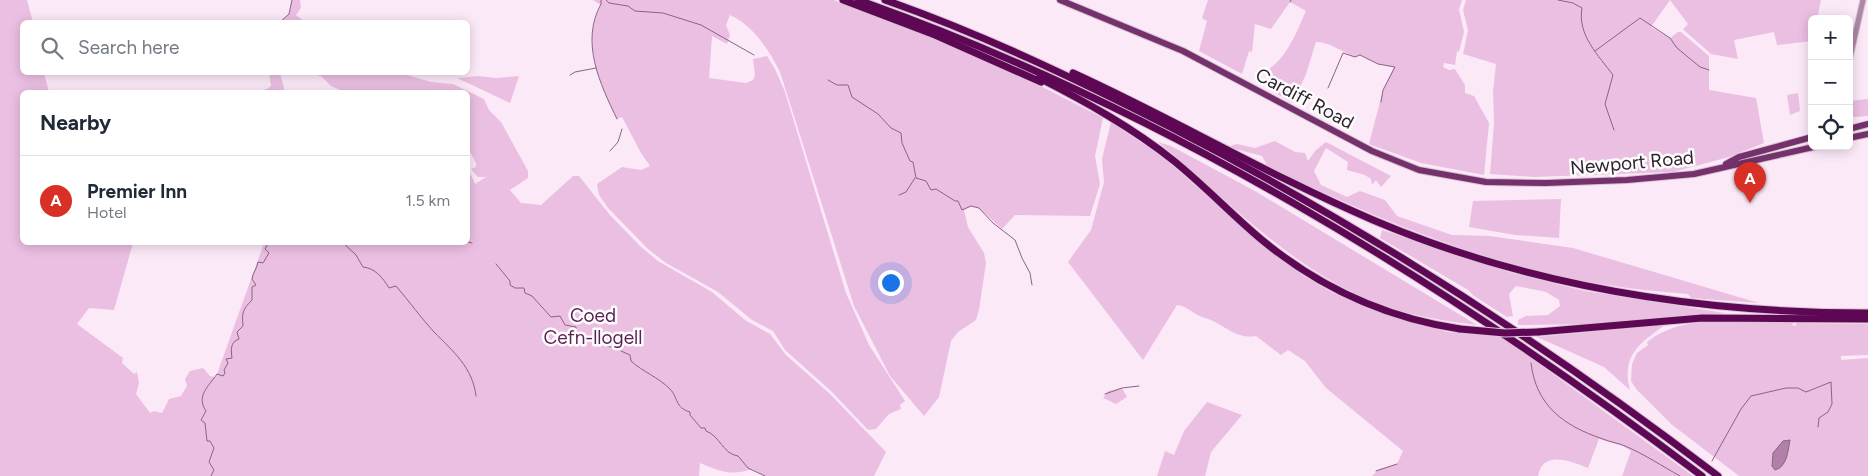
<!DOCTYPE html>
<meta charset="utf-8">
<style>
:root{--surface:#fff;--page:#f2f2f3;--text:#1f2937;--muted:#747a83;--line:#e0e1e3;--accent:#d93025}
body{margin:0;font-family:Figtree,sans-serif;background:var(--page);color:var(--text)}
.controls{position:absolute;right:15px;top:15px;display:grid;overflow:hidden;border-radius:8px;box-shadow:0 2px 12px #0003}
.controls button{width:45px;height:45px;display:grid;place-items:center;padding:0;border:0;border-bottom:1px solid var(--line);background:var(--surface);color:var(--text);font:25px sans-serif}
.you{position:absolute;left:890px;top:282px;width:18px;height:18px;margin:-12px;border:4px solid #fff;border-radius:50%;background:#1a73e8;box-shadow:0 0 0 8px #1a73e833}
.badge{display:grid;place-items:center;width:32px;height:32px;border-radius:50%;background:var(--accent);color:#fff;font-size:16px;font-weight:700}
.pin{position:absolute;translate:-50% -41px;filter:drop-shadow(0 1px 2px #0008)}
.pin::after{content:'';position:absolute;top:26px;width:18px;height:15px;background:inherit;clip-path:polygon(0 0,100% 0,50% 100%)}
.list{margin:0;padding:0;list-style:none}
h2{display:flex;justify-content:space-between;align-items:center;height:65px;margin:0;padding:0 20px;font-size:21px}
h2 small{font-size:16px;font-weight:400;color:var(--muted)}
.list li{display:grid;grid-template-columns:32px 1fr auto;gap:15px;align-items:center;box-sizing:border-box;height:90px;padding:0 20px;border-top:1px solid var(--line)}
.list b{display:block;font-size:19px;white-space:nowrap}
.list p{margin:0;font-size:16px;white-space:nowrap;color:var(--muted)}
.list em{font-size:16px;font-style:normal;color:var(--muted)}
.icon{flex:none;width:28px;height:28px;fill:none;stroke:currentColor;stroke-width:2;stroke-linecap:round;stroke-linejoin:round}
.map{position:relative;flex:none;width:1868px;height:476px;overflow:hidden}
.search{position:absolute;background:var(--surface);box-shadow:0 2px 12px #0003;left:20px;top:20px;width:450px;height:55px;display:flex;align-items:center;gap:12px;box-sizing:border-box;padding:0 18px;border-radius:8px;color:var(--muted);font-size:19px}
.panel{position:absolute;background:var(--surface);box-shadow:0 2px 12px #0003;left:20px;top:90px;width:450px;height:155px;border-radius:8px}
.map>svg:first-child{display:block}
</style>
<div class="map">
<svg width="1868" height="476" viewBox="0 0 1868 476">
<rect width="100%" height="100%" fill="#fce9f8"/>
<g fill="#ebbfe2">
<path d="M0,0H27L33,22H22V72L44,73L49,92H22V242L133,243L114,310L89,308L77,324L123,358L122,363L134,374L137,372L139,383L136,394L150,413L154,411L162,413L169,399L181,396L187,386L185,379L190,371L203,368L210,376L215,377L217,374L264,243L468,242V169L475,184L486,177H478L471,169L476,167V163L468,148V92H345L331,86L321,76H318L320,72L400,73L431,82L453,84L484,99L489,110L501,122L528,171V178L510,190L521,203L541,205L573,176H579L610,215L640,246L658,261L712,292L745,320L770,334L786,355L830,394L886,452L874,476H765L752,469C732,476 721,472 700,463L699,476H0Z"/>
<path d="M292,0H300L301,8L296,15L305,22H280L289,14Z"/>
<path d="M593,0H834L930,36L1029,80L1103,118L1095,156L1100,184L1090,216L1015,215L1002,229L979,208L971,206L964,210L968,227L984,253L986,263L979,310L976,320L958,332L951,341L939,397L924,416L890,376L854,306L780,72C769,50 753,25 730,15L726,25L730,35L727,44L712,36L709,78L746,83L753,80L755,75L753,59L767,56L775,69L785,92L846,293L869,345L905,401L900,405L901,409L889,414L876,429L868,430L832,392L785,350L773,331L752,320L718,292L666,263L648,249L608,208L599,195L597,184L622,167L641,170L650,166L641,153L622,117L617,119C600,84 581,42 601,5Z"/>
<path d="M1208,0H1462L1459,9L1464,32L1459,52L1457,51L1455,65L1444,63L1443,67L1449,70L1455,69L1465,85V93L1474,96L1489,123L1484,175L1421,163L1369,144L1383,90L1394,67L1378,64L1360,55L1355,57C1341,52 1331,42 1316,42L1306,74L1293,103L1268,89L1269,69C1288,56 1297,31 1306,11L1290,2L1271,29L1255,24L1252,52L1249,51L1242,74L1199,51L1207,21L1202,18Z"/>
<path d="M1466,0H1670L1651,27L1670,38L1678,32H1681L1709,56V90L1756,98L1764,143L1729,157L1673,172L1534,177L1490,174L1494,123L1493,91L1496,64L1463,54L1468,30L1463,10Z"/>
<path d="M1670,0H1821L1817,19H1812V41L1777,45L1774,32L1734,40L1738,59L1711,54L1685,31L1683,29L1688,24Z"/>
<path d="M269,73H280L285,92H263L271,86Z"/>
<path d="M479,76L496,78L519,76L510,103L457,78Z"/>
<path d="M1798,93L1800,111L1790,115L1787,95Z"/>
<path d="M1868,99V116L1854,117L1850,114L1849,101Z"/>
<path d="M1111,122L1164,158L1255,238L1304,276L1333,293L1389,316L1447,332L1502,337L1693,476H1622L1631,451L1623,446L1599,439L1588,468C1572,462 1543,449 1538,476H1372L1379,469L1397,464L1403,451L1326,388L1305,361L1288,350L1281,355L1256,336C1238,339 1229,329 1213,321C1207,318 1200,317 1194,313C1188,309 1185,306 1177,305L1143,360L1068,262L1091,230L1104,182L1102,159Z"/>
<path d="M1275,141L1295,152L1305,153L1308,161L1315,151L1326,142L1391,176L1381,187L1376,180L1372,185L1371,179L1365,175L1347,170L1348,162L1326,148L1314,171L1321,185L1347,197L1360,191L1385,200L1397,216L1452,235L1490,236L1573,248L1759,303L1691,298L1688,294C1632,290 1577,282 1523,267C1434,243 1351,206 1268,167L1262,156L1227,147L1237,144L1255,148Z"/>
<path d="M1158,142L1171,146L1255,191L1477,325C1447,321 1417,317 1388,307C1296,275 1230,202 1158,142Z"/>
<path d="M1561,199L1559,238L1515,235L1469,227L1473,201Z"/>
<path d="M1382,230L1512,273L1585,291L1725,313L1593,324L1518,325V320L1526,316L1548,315L1560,306L1559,300L1546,292L1516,286L1509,294L1513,316L1507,317L1474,296L1468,290L1380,238Z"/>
<path d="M1760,322L1793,323L1792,325L1796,326V323L1868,324V355L1841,356V360L1868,358V476H1739L1671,424L1637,390L1631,381L1632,364L1637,353L1648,345L1647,342C1680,316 1719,322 1760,322Z"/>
<path d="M1665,325C1640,343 1621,355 1630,390L1604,367L1537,337Z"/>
<path d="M1122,388L1127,397L1116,404L1103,398L1108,391Z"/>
<path d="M1207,402L1242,415L1211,452L1205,476H1157L1165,451L1174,455L1184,431Z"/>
</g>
<path fill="#b17fa8" stroke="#8a6383" d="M1790,440C1788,451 1787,467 1775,470L1772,466L1773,453L1783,441Z"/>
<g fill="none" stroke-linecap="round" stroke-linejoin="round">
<g stroke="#8a6383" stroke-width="1">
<path d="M601,0V4C580,42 600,84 617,119"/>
<path d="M606,0L609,3L628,6L635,11L663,13L701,25L754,55"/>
<path d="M1558,0L1573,3L1582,8C1577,35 1599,56 1613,75L1605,104L1614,130"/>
<path d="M1290,2L1291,0"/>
<path d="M280,22L289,14L292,0"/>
<path d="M1595,51L1640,18L1670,38L1677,48L1700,67L1709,70"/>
<path d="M570,75L575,72L596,68"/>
<path d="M828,80L837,85H848L852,97L878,114L891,128L901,133L902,143L910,161L913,162L916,178L926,181L931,190L936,189L955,201H958L962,210L971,206L979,208L993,223L1015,240L1022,258L1030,273L1032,285"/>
<path d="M1328,88L1343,53L1355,57L1360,55L1378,64L1395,67L1383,90L1381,102"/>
<path d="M266,90L269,92"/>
<path d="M610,151L618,142L622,129"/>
<path d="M899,195L906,192L915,178"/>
<path d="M468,230V231"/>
<path d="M342,242L356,255L363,267C375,268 383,278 389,288L396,286C409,301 421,318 434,332C453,351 473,368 476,396"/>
<path d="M468,242L472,243"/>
<path d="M496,264L510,281V285L515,288H524L525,293L532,296L551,317L560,316L565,325L576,327V335L585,338L588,337C596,345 609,345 618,350"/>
<path d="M621,351L630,355L631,361C643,372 658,377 670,389C678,397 675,408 690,412V415L701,428H705L706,431C720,436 723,454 738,456L748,468L765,476"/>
<path d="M1531,363C1536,406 1564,426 1603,439C1610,442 1618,443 1625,446C1644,454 1662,466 1680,476"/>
<path d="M1105,394L1122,388L1139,386"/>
<path d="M1712,461L1741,409L1751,396L1786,388H1798L1806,392L1831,382L1832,404L1828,412L1819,418L1818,427"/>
<path d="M1376,471L1397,464"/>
<path d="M211,476L214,470L209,462L214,448L210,441H207L205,423L201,420L206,411C196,396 208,387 217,374L223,376L225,373L224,370L228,363L226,359L232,358C231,350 230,342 239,339L237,332L243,326C242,313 242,310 252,300V287L256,285L252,279C253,272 257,269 258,262L263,263L269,253L265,249L269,242"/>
</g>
<defs>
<path id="tertiary" d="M1849,62L1863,0"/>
<g id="primary">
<path d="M1060,0L1183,51L1372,151L1419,170L1486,182L1546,183L1627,180L1694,174L1818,146"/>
<path d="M1849,129L1868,124"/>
<path d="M1849,138L1868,134"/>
<path d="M1726,164L1739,157L1812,137"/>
</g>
<g id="motorway">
<path d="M843,0L935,35L1041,82"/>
<path d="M858,0C1162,107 1446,283 1702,476"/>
<path d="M885,0C982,34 1076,79 1168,126C1362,225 1545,344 1718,476"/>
<path d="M1073,73C1174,119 1270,176 1373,220C1530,287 1698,313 1868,313"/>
<path d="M1039,78C1086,102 1133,128 1174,161C1205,186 1232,215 1262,240C1319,287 1387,318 1460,329"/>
<path d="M1538,332L1702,318L1868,319"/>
</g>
</defs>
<use href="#tertiary" stroke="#d7c5d3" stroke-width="7"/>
<use href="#primary" stroke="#d7c5d3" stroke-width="8"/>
<use href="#motorway" stroke="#d7c5d3" stroke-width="9"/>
<use href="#tertiary" stroke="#af88a8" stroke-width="5"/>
<use href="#primary" stroke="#75316b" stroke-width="6"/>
<use href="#motorway" stroke="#5e0755" stroke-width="7"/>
<defs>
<path id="motorway-bridge" d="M1460,329L1505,333L1538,332"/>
</defs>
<use href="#motorway-bridge" stroke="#d7c5d3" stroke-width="9" stroke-linecap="butt"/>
<use href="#motorway-bridge" stroke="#5e0755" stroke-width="7"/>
</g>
<g text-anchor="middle" stroke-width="5" stroke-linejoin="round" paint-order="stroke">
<g font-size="19" fill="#2f232d" stroke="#fdfdfd">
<text transform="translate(1305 98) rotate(28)" y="7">Cardiff Road</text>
<text transform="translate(1632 162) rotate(-5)" y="7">Newport Road</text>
</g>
<g font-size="19" fill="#5c1f54" stroke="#fdfdfd">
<text x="593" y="322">Coed<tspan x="593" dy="22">Cefn-llogell</tspan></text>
</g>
</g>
</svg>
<div class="controls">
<button>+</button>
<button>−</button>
<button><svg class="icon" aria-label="locate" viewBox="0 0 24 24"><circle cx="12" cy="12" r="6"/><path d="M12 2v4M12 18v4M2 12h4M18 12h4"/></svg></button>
</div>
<div class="you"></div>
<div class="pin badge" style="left:1750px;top:203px">A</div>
<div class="search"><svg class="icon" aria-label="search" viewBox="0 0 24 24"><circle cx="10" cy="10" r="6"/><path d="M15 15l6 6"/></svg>Search here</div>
<section class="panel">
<h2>Nearby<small></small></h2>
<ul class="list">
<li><span class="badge">A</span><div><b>Premier Inn</b><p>Hotel</p></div><em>1.5 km</em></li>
</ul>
</section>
</div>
